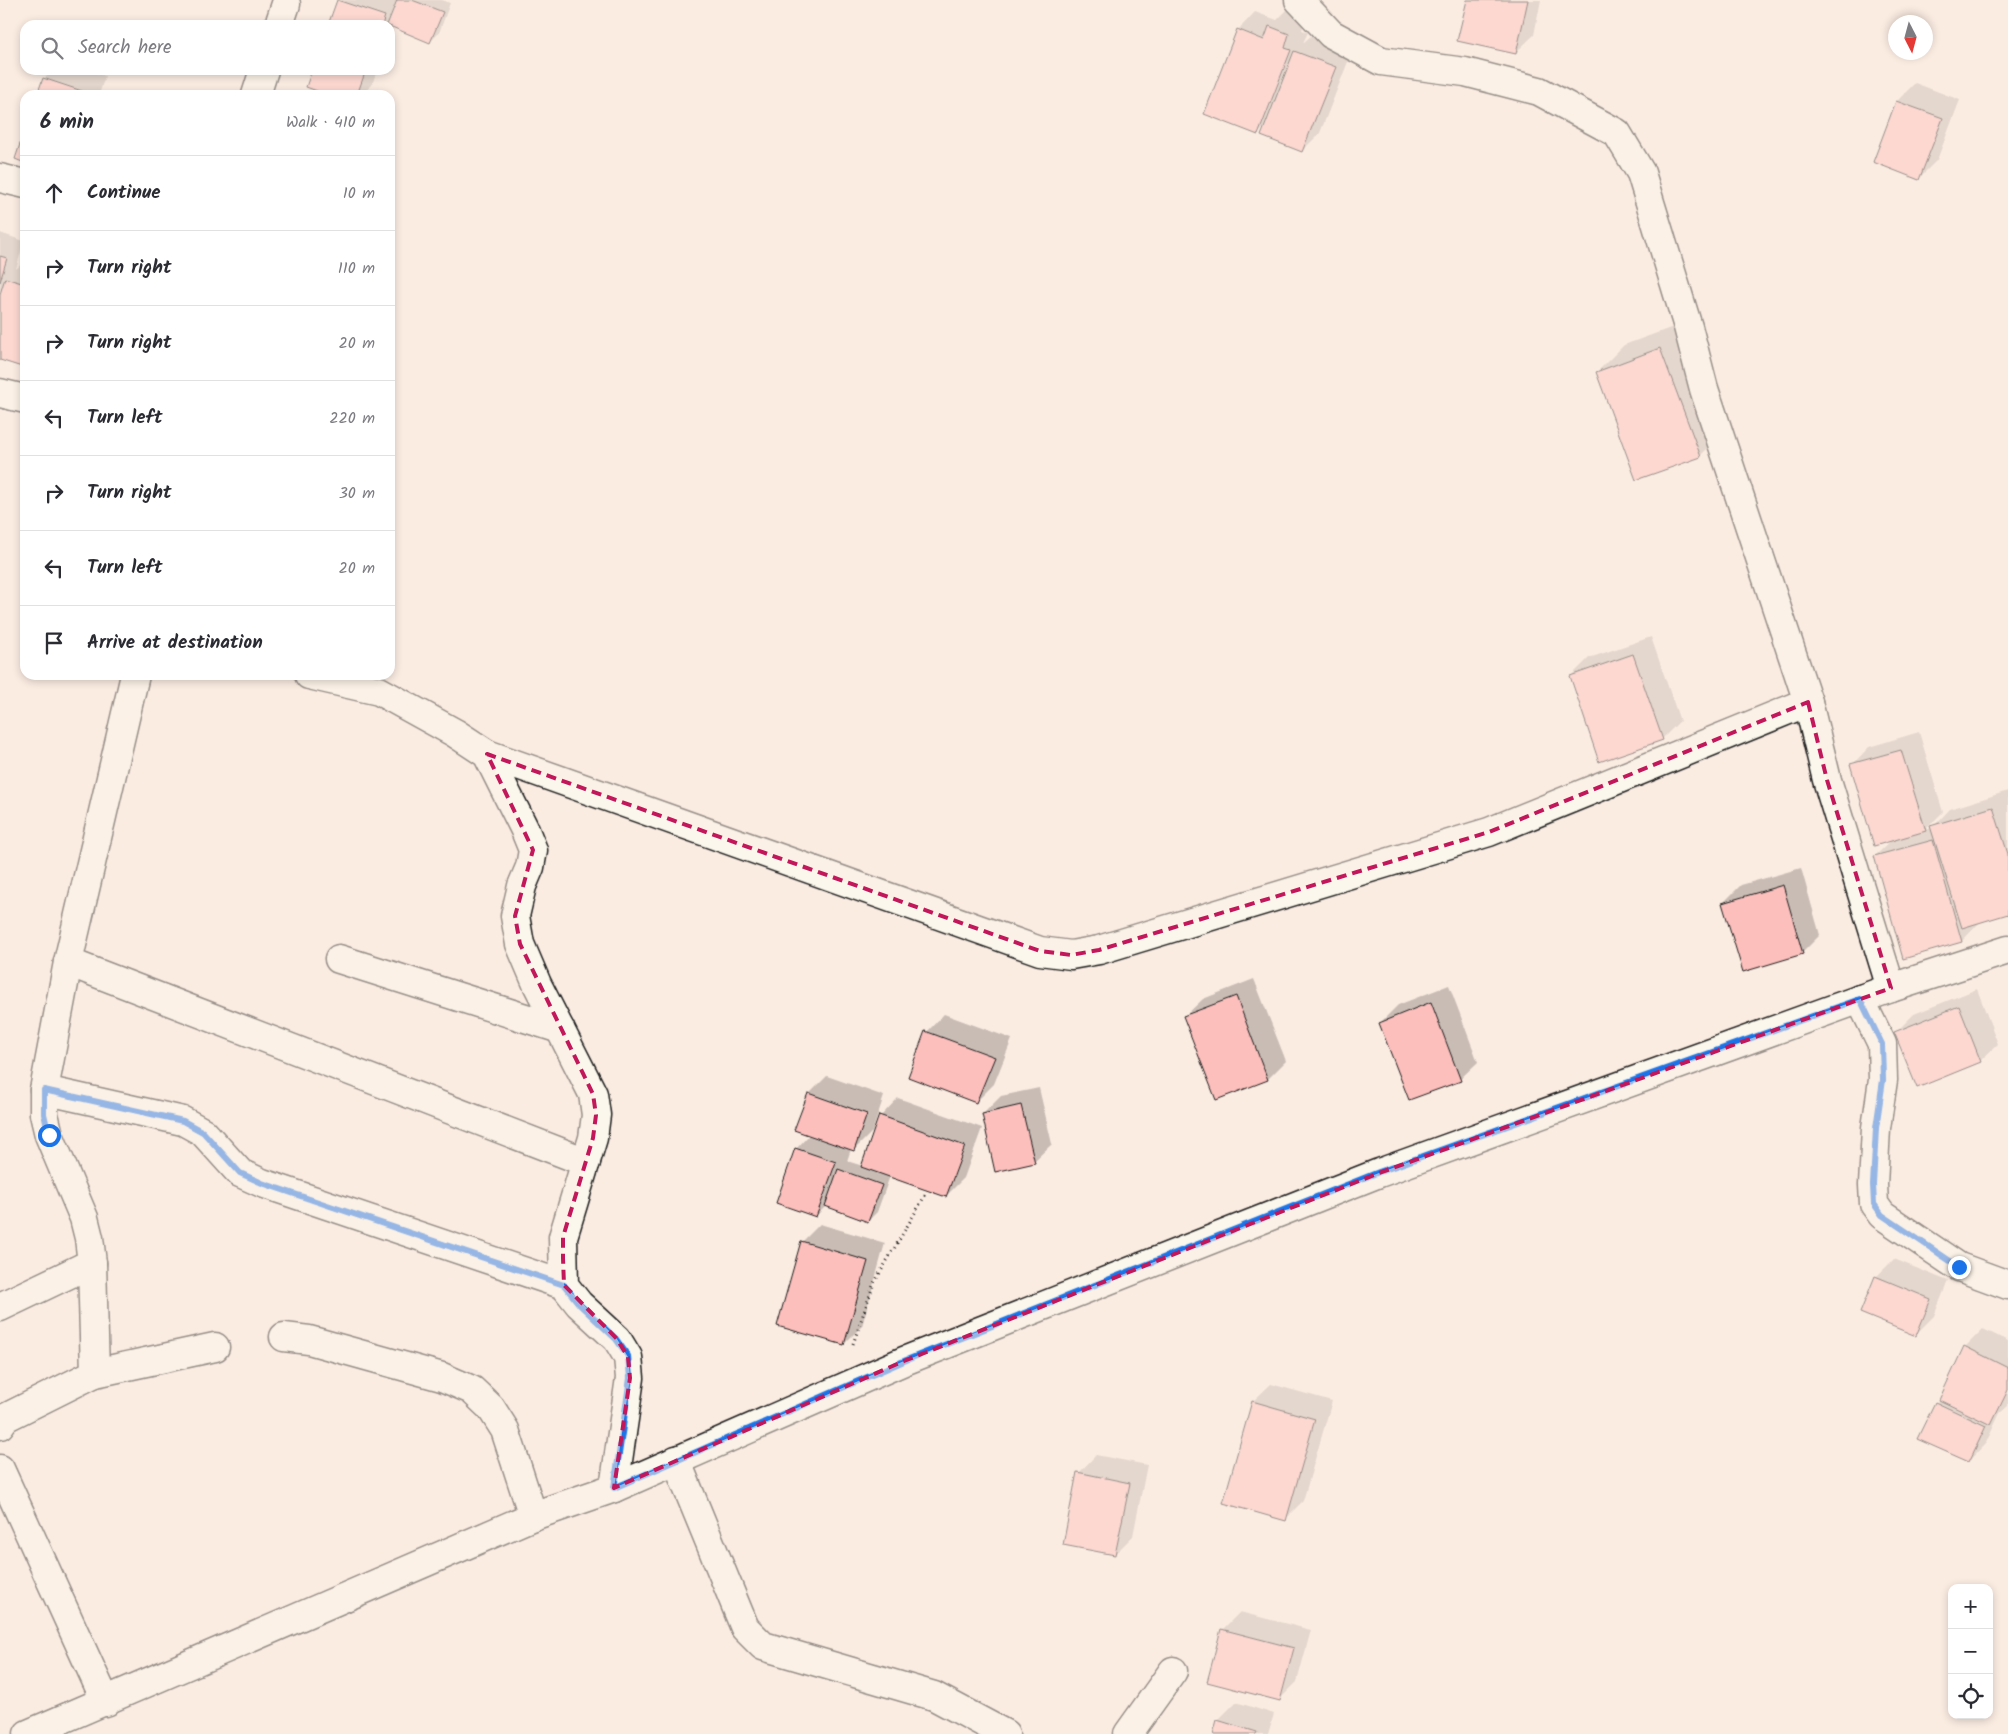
<!DOCTYPE html>
<meta charset="utf-8">
<style>
:root{--surface:#fff;--page:#f2f2f3;--text:#2b2b33;--muted:#7c7c81;--line:#e1e1e2}
body{margin:0;font-family:Kalam,sans-serif;background:var(--page);color:var(--text)}
.controls{position:absolute;right:15px;bottom:15px;display:grid;overflow:hidden;border-radius:10px;box-shadow:0 2px 8px #0003}
.controls button{width:45px;height:45px;display:grid;place-items:center;padding:0;border:0;border-bottom:1px solid var(--line);background:var(--surface);color:var(--text);font:25px sans-serif}
.compass{position:absolute;left:1888px;top:15px;width:45px;height:45px;border-radius:50%;background:var(--surface);box-shadow:0 2px 8px #0003;rotate:174deg}
.stop{position:absolute;width:15px;height:15px;margin:-11px;border:4px solid #1a73e8;border-radius:50%;background:#fff}
.stop.end{background:#1a73e8;border-color:#fff;box-shadow:0 1px 5px #0008}
.list{margin:0;padding:0;list-style:none}
h2{display:flex;justify-content:space-between;align-items:center;height:65px;margin:0;padding:0 20px;font-size:21px}
h2 small{font-size:16px;font-weight:400;color:var(--muted)}
.list li{display:grid;grid-template-columns:32px 1fr auto;gap:15px;align-items:center;box-sizing:border-box;height:75px;padding:0 20px;border-top:1px solid var(--line)}
.list b{display:block;font-size:19px;white-space:nowrap}
.list em{font-size:16px;font-style:normal;color:var(--muted)}
.icon{flex:none;width:28px;height:28px;fill:none;stroke:currentColor;stroke-width:2;stroke-linecap:round;stroke-linejoin:round}
.map{position:relative;flex:none;width:2008px;height:1734px;overflow:hidden}
.search{position:absolute;background:var(--surface);box-shadow:0 2px 8px #0003;left:20px;top:20px;width:375px;height:55px;display:flex;align-items:center;gap:12px;box-sizing:border-box;padding:0 18px;border-radius:15px;color:var(--muted);font-size:19px}
.panel{position:absolute;background:var(--surface);box-shadow:0 2px 8px #0003;left:20px;top:90px;width:375px;height:590px;border-radius:15px}
.map>svg:first-child{display:block}
</style>
<div class="map">
<svg width="2008" height="1734" viewBox="0 0 2008 1734">
<rect width="100%" height="100%" fill="#fbece2"/>
<filter id="ink" filterUnits="userSpaceOnUse"><feTurbulence type="fractalNoise" baseFrequency=".02" numOctaves="2"/><feDisplacementMap in="SourceGraphic" scale="10" xChannelSelector="R" yChannelSelector="G"/><feConvolveMatrix kernelMatrix="1 2 1 2 8 2 1 2 1" color-interpolation-filters="sRGB"/></filter>
<g filter="url(#ink)">
<g fill="#0003">
<path d="M339,0H442L450,3L439,33L430,42L392,27L390,33V25H330Z"/>
<path d="M1468,0H1541L1534,35L1516,52Z"/>
<path d="M1288,9L1306,16L1302,30L1308,32L1303,43L1313,34L1353,49L1320,133L1302,151L1266,125L1258,134L1238,30L1255,12L1277,20Z"/>
<path d="M53,70H88L105,76L99,95H38L44,79Z"/>
<path d="M314,70H377L372,85L361,95H332Z"/>
<path d="M1915,83L1960,100L1937,160L1919,178L1874,161L1897,101Z"/>
<path d="M0,233L24,241L16,269L25,261V366L0,359Z"/>
<path d="M1687,322L1727,429L1700,456L1597,372L1624,345Z"/>
<path d="M1651,637L1680,721L1662,739L1571,676L1589,658Z"/>
<path d="M1919,732L1943,812L1925,830L1932,828L1950,809L2008,791V912L1979,921V923L1962,941L1875,856L1893,839L1852,765L1869,747Z"/>
<path d="M1801,868L1820,935L1802,953L1723,903L1741,885Z"/>
<path d="M1254,979L1286,1061L1268,1079L1216,1099L1185,1016L1203,999Z"/>
<path d="M1449,985L1478,1062L1460,1079L1380,1023L1398,1005Z"/>
<path d="M1977,989L1998,1044L1980,1061L1896,1032L1914,1014Z"/>
<path d="M944,1014L1012,1039L994,1084L976,1102L927,1032Z"/>
<path d="M827,1076L884,1096L872,1132L854,1150L851,1149L847,1161L863,1166L881,1116L898,1098L982,1128L964,1178L946,1196L890,1176L877,1212L868,1221L826,1206L816,1216L796,1149L810,1134L809,1094Z"/>
<path d="M1039,1088L1052,1144L1034,1161L983,1114L1001,1096Z"/>
<path d="M820,1224L885,1243L862,1326L844,1344L802,1242Z"/>
<path d="M1894,1259L1948,1281L1934,1316L1916,1334L1876,1277Z"/>
<path d="M1983,1329L2008,1341V1406L2000,1413L1986,1443L1969,1461L1936,1403L1941,1398L1965,1347Z"/>
<path d="M1271,1384L1332,1401L1303,1501L1285,1519L1253,1401Z"/>
<path d="M1096,1455L1147,1465L1133,1536L1115,1554L1079,1473Z"/>
<path d="M1240,1612L1311,1630L1297,1682L1279,1700L1222,1630Z"/>
<path d="M1236,1702L1274,1714L1268,1734H1214L1218,1720Z"/>
</g>
<g fill="#fcbfbc" stroke="#1c1c1c">
<path d="M337,0L385,16L382,25H328Z"/>
<path d="M397,0H412L443,12L430,43L387,25Z"/>
<path d="M1467,0H1528L1516,54L1457,41Z"/>
<path d="M1269,26L1289,34L1285,48L1291,50L1258,135L1204,114L1237,29L1264,40Z"/>
<path d="M1294,51L1336,67L1302,152L1261,136Z"/>
<path d="M312,70H366L357,95H328L306,87Z"/>
<path d="M43,78L88,93V95H37Z"/>
<path d="M1896,101L1943,118L1919,180L1873,162Z"/>
<path d="M25,129V163L15,159Z"/>
<path d="M0,256L7,258L0,282Z"/>
<path d="M5,278L25,284V368L0,360V294Z"/>
<path d="M1660,348L1701,457L1636,480L1596,372Z"/>
<path d="M1633,654L1663,740L1599,762L1570,676Z"/>
<path d="M1901,750L1926,831L1874,846L1850,764Z"/>
<path d="M1993,807L2008,854V914L1962,928L1930,826Z"/>
<path d="M1933,840L1962,942L1903,959L1874,856Z"/>
<path d="M1783,885L1803,954L1743,972L1722,903Z"/>
<path d="M1236,996L1268,1080L1216,1100L1183,1016Z"/>
<path d="M1431,1002L1461,1081L1409,1100L1379,1023Z"/>
<path d="M1959,1006L1981,1062L1917,1088L1894,1032Z"/>
<path d="M925,1031L995,1057L976,1103L908,1077Z"/>
<path d="M808,1093L867,1114L854,1151L794,1130Z"/>
<path d="M1021,1105L1035,1163L995,1172L982,1114Z"/>
<path d="M879,1115L965,1146L946,1197L861,1167Z"/>
<path d="M795,1148L836,1162L816,1217L776,1203Z"/>
<path d="M838,1169L882,1185L868,1222L825,1206Z"/>
<path d="M801,1241L868,1261L844,1345L777,1326Z"/>
<path d="M1875,1276L1931,1299L1916,1336L1860,1313Z"/>
<path d="M1964,1346L2008,1368V1390L1991,1425L1939,1400Z"/>
<path d="M1252,1401L1315,1419L1286,1521L1223,1503Z"/>
<path d="M1935,1402L1986,1426L1969,1462L1917,1439Z"/>
<path d="M1077,1472L1130,1483L1115,1555L1063,1545Z"/>
<path d="M1221,1629L1294,1648L1280,1701L1207,1682Z"/>
<path d="M1217,1720L1257,1732L1256,1734H1213Z"/>
</g>
<g fill="none" stroke-linecap="round" stroke-linejoin="round">
<defs>
<g id="street">
<path d="M1299,0L1331,34L1381,61L1465,72L1539,91L1617,133L1641,173L1688,327L1704,389L1808,702L1827,780L1891,988"/>
<path d="M279,25L286,4"/>
<path d="M256,95L264,70"/>
<path d="M0,178L25,184"/>
<path d="M0,393L25,399"/>
<path d="M309,675L379,691L455,733L487,754L524,828L533,850L530,867L522,886L515,916L520,944L537,984L593,1094L596,1115L593,1138L563,1237L564,1285L579,1304L617,1339L628,1357L630,1378L614,1488"/>
<path d="M487,754L1040,951L1071,955L1099,950L1489,832L1808,702"/>
<path d="M339,959L560,1029"/>
<path d="M68,962L586,1162"/>
<path d="M1860,999L1882,1044L1883,1080L1876,1128L1873,1185L1874,1204L1882,1215L1959,1267L2008,1285"/>
<path d="M44,1090L183,1121L203,1132L240,1173L262,1183L564,1285"/>
<path d="M0,1307L92,1263"/>
<path d="M284,1337L309,1340L442,1377L472,1390L491,1408L505,1430L533,1516"/>
<path d="M95,1373L215,1347"/>
<path d="M0,1425L5,1418L95,1373L92,1263L89,1238L84,1218L49,1135L44,1114V1090L68,962L135,675"/>
<path d="M676,1460L745,1628L763,1646L934,1696L1005,1734"/>
<path d="M0,1469L106,1702"/>
<path d="M28,1734L533,1516L614,1488L904,1361L1379,1173L1891,988L2008,950"/>
<path d="M1128,1734L1173,1671"/>
</g>
</defs>
<use href="#street" stroke="#1c1c1c" stroke-width="31"/>
<path stroke="#1c1c1c" stroke-width="3" stroke-dasharray="1 4" stroke-linecap="butt" d="M853,1344L874,1283L926,1194"/>
<use href="#street" stroke="#fbf7ec" stroke-width="28"/>
</g>
</g>
<g fill="none" stroke-linecap="round" stroke-linejoin="round" filter="url(#ink)">
<path stroke="#1a73e8" stroke-width="6" d="M49,1135L44,1114V1090L183,1121L203,1132L240,1173L262,1183L564,1285L579,1304L616,1339L628,1356L630,1378L614,1488L904,1361L1379,1172L1860,999L1882,1044L1883,1080L1876,1128L1873,1185L1874,1204L1882,1215L1959,1267"/>
</g>
<path d="M0 0H2008V1734H0ZM1808,702L1827,780L1891,988L1379,1173L904,1361L614,1488L630,1378L628,1357L617,1339L564,1285L563,1258V1237L593,1138L596,1115L593,1094L520,944L515,916L533,850L487,754L1040,951L1071,955L1099,950L1489,832Z" fill="#fbece2" fill-opacity=".55" fill-rule="evenodd"/>
<path fill="none" stroke="#c2185b" stroke-width="4" stroke-dasharray="10 6" stroke-linejoin="round" d="M1808,702L1827,780L1891,988L1379,1173L904,1361L614,1488L630,1378L628,1357L617,1339L564,1285L563,1258V1237L593,1138L596,1115L593,1094L520,944L515,916L533,850L487,754L1040,951L1071,955L1099,950L1489,832Z"/>
</svg>
<div class="controls">
<button>+</button>
<button>−</button>
<button><svg class="icon" aria-label="locate" viewBox="0 0 24 24"><circle cx="12" cy="12" r="6"/><path d="M12 2v4M12 18v4M2 12h4M18 12h4"/></svg></button>
</div>
<svg class="compass" viewBox="-18 -18 36 36"><path d="M0-13l5 13h-10z" fill="#e53935"/><path d="M0 13l5-13h-10z" fill="#7c7c81"/></svg>
<div class="stop" style="left:49px;top:1135px"></div>
<div class="stop end" style="left:1959px;top:1267px"></div>
<div class="search"><svg class="icon" aria-label="search" viewBox="0 0 24 24"><circle cx="10" cy="10" r="6"/><path d="M15 15l6 6"/></svg>Search here</div>
<section class="panel">
<h2>6 min<small>Walk · 410 m</small></h2>
<ul class="list">
<li><svg class="icon" aria-label="ahead" viewBox="0 0 24 24"><path d="M12 20V5M6 11l6-6 6 6"/></svg><div><b>Continue</b></div><em>10 m</em></li>
<li><svg class="icon" aria-label="right" viewBox="0 0 24 24"><path d="M7 20v-9h11M14 6l5 5-5 5"/></svg><div><b>Turn right</b></div><em>110 m</em></li>
<li><svg class="icon" aria-label="right" viewBox="0 0 24 24"><path d="M7 20v-9h11M14 6l5 5-5 5"/></svg><div><b>Turn right</b></div><em>20 m</em></li>
<li><svg class="icon" aria-label="left" viewBox="0 0 24 24"><path d="M17 20v-9H6M10 6l-5 5 5 5"/></svg><div><b>Turn left</b></div><em>220 m</em></li>
<li><svg class="icon" aria-label="right" viewBox="0 0 24 24"><path d="M7 20v-9h11M14 6l5 5-5 5"/></svg><div><b>Turn right</b></div><em>30 m</em></li>
<li><svg class="icon" aria-label="left" viewBox="0 0 24 24"><path d="M17 20v-9H6M10 6l-5 5 5 5"/></svg><div><b>Turn left</b></div><em>20 m</em></li>
<li><svg class="icon" aria-label="arrive" viewBox="0 0 24 24"><path d="M6 21V4h12l-3 4 3 4H6"/></svg><div><b>Arrive at destination</b></div></li>
</ul>
</section>
</div>
